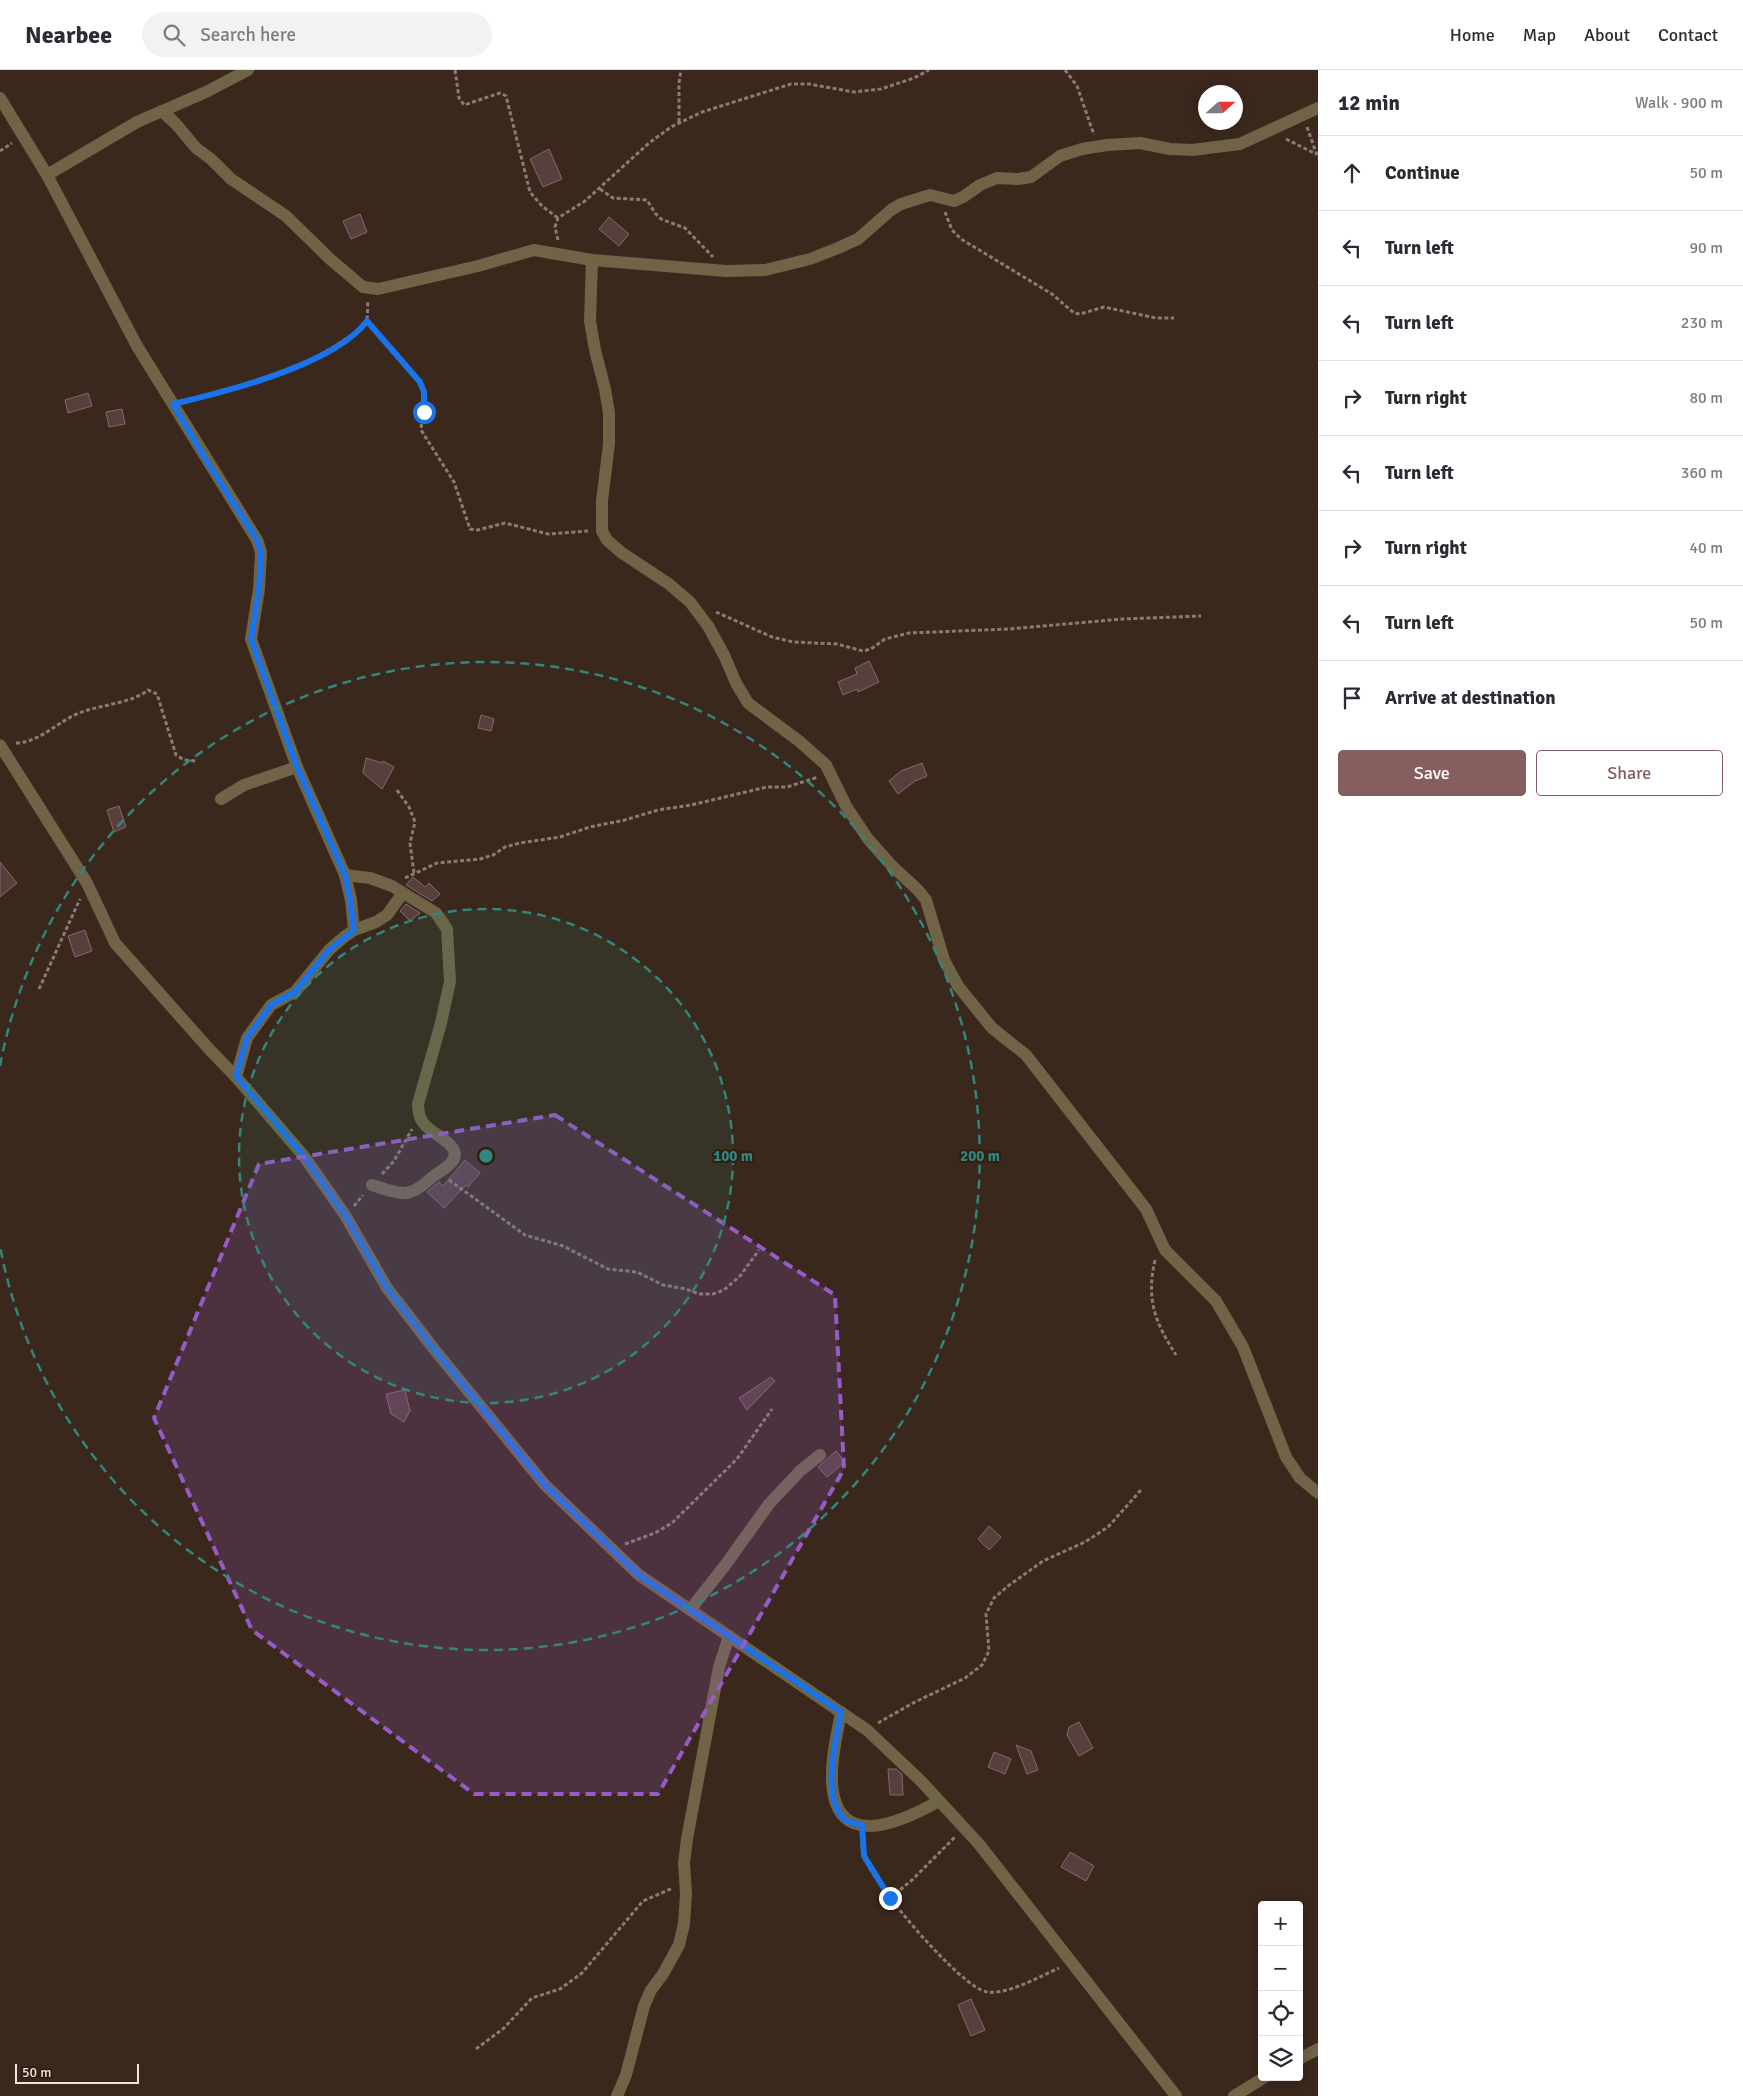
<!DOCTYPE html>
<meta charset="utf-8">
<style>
:root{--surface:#fff;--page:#f2f2f3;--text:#2b2b33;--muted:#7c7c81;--line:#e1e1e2;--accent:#865e5d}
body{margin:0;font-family:Signika,sans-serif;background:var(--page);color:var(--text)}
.controls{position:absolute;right:15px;bottom:15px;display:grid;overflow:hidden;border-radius:5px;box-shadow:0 2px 12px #0003}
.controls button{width:45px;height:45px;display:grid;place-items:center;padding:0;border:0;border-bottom:1px solid var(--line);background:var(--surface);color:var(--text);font:25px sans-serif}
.compass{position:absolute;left:1198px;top:15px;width:45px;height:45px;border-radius:50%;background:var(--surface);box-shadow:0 2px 12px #0003;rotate:69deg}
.scale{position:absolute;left:15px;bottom:12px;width:124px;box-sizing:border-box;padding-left:5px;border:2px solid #f0e4dc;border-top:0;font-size:14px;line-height:18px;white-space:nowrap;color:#f0e4dc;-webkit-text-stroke:4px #2f1f12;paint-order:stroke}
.stop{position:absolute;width:15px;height:15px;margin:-11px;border:4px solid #1a73e8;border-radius:50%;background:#fff}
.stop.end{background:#1a73e8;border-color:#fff;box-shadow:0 1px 5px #0008}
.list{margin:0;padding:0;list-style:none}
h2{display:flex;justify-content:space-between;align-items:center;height:65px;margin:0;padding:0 20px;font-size:21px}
h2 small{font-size:16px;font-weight:400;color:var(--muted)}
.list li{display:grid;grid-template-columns:32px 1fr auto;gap:15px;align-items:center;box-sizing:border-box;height:75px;padding:0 20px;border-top:1px solid var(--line)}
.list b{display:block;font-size:19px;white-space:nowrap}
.list em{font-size:16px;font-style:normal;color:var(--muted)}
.actions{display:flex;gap:10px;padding:15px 20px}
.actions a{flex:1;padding:11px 0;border:1px solid var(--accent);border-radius:5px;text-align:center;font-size:18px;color:var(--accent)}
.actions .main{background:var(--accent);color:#fff}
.icon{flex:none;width:28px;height:28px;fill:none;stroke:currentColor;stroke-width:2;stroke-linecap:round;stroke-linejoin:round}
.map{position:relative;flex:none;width:1318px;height:2026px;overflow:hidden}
header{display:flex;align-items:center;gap:30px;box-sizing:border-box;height:70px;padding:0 25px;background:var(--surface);border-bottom:1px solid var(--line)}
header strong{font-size:24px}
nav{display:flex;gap:28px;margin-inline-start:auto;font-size:18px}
.search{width:350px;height:45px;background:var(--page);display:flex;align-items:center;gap:12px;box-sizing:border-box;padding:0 18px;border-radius:28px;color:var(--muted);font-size:19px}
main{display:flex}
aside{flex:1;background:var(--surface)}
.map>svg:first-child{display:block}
</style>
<header>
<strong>Nearbee</strong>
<div class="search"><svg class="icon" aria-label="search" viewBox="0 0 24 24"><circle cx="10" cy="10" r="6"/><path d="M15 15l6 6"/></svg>Search here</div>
<nav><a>Home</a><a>Map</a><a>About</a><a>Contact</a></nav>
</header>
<main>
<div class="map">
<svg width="1318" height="2026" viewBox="0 0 1318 2026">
<rect width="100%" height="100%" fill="#3a281c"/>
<g fill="#573f3e" stroke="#846968">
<path d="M549,79L562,109L543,117L530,89Z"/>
<path d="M360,144L367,162L351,169L343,151Z"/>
<path d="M609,147L629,164L619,176L599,159Z"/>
<path d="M88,323L92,336L68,343L65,330Z"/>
<path d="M122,339L125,354L109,357L106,342Z"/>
<path d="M869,591L879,612L858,622L857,619L843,625L838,612L857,604L855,598Z"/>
<path d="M481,645L494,649L491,661L478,658Z"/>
<path d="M366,688L382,693L383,691L394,697L382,719L363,703Z"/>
<path d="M922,693L927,706L915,711L898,724L889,711L901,701Z"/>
<path d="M119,736L126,757L114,762L107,740Z"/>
<path d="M0,792L17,813L0,827Z"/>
<path d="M413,807L425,817L429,813L440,824L432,831L406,815Z"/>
<path d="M406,834L420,843L410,851L400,841Z"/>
<path d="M85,860L92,881L75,887L68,866Z"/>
<path d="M465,1090L480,1103L468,1117L466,1115L444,1138L427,1122L439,1112L443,1116Z"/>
<path d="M771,1307L775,1311L747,1340L739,1328Z"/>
<path d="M405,1320L410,1341L404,1352L391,1344L386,1324Z"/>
<path d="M836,1381L845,1392L827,1407L818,1397Z"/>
<path d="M989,1456L1001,1467L989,1480L978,1469Z"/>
<path d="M1079,1652L1093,1678L1079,1686L1067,1665L1069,1657Z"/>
<path d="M1016,1675L1031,1681L1038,1700L1027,1704Z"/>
<path d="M994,1682L1011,1689L1005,1704L988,1697Z"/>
<path d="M888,1699H896L902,1704L903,1725H890Z"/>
<path d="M1070,1782L1094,1796L1086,1811L1061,1797Z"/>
<path d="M971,1929L985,1960L971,1966L958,1935Z"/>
</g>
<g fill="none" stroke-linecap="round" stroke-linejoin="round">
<g stroke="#8b7c72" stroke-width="3" stroke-dasharray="4 2.5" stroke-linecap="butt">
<path d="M455,0L459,28L464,35L500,23L506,26L530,122L542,136L558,148"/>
<path d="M1065,0L1077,16L1094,65"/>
<path d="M679,52V13L681,0"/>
<path d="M1307,57L1318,88"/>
<path d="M1286,69L1316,84"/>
<path d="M0,81L12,73"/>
<path d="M600,119L613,128L647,130L655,143L661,149L685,158L713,187"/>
<path d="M945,142L952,160L961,169L1052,224L1074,243L1080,244L1104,237L1156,248H1174"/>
<path d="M558,170L555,157L558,148L585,131L649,73L671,57L702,42L791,14H809L854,22L881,19L914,8L929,0"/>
<path d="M367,251L420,313C429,332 422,340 421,360L454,412L470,459L478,460L505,453L548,464L588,461"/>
<path d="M186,331C241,318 297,302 344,270C352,265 360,261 365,253C369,247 367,238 368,231"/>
<path d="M716,542L772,567L793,572L837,574L863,581L871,579L885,569L909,563L1009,559L1123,549L1201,546"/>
<path d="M16,673C43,672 60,648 85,641C103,635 134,632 148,620L157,624L176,685L184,690L196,691"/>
<path d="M397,720L409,737L415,752L410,773L414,803"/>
<path d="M405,808L437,793L480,789L493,785L505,777L520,773L560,767L590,757L625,750L658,740L691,735L767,717H787L818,707"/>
<path d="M39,919L80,829"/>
<path d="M382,1104L394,1091L412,1059"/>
<path d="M449,1110L525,1165L563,1176L608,1199L637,1202L663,1215L686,1219L699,1224H713L724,1220L740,1206L759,1180"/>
<path d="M354,1136L363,1125"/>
<path d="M1155,1190C1146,1230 1155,1252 1176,1285"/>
<path d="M625,1474L655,1463L672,1453L737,1389L772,1339"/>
<path d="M878,1653L913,1633L965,1608L982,1595L989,1581L986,1544L994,1528L1008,1516L1043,1491L1085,1472L1108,1457L1141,1420"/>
<path d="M862,1767C862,1773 862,1780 864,1786C872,1813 961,1918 987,1922C1007,1925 1041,1906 1059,1898"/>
<path d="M890,1828L912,1810L955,1767"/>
<path d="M476,1979L504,1958L532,1928L560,1919L582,1903L643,1831L673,1818"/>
</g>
<g stroke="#6f6445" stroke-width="12">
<path d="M0,28L47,105L137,276L257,470L261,482L259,519L251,569L297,697L345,805L351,830L354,860"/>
<path d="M162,41L176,54L196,78L211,89L231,109L286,146L330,189L363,217L378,219L478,196L534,180L592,190L726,201L765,200L810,189L838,178L858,169L891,140L901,134L930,125L954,131L963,127L980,115L997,108L1018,109L1031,107L1060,86L1082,79L1107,75L1140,73L1170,79L1192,80L1240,74L1318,38"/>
<path d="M47,105L137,52L206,22L248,0"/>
<path d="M592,190L590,251L595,280L605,319L609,343V374L602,431V461L607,470L622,483L669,514L690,532L708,556L724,585L736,613L748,633L799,671L826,695L846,736L868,769L893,797L918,820L926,830L944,890L958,916L992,958L1026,985L1146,1139L1165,1180L1216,1231L1243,1277L1286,1387L1300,1408L1318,1423"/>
<path d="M0,675L87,813L115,873L209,979L236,1007L303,1085L345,1145L387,1218L434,1279L545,1415L639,1505L867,1660L920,1710L979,1774L1176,2026"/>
<path d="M221,729L244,715L297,697"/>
<path d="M345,805L370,808L392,816L436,843L447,859L450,911L441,953L418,1034C418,1042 419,1049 425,1055C433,1065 467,1077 450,1094C444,1100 435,1104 429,1110C408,1130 397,1123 372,1115"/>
<path d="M236,1007L247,968L271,935L295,922L329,880L344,867L354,860L376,852L387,845L402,824"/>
<path d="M690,1540L726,1494L769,1434L800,1401L820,1385"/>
<path d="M841,1642C837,1664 831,1688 832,1711C835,1782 900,1753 939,1731"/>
<path d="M1299,1989L1318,1979"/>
<path d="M617,2026L626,2005L644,1936L651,1920L663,1904L679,1875L684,1854L686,1824L684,1793L687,1769L719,1597L729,1566"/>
<path d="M1234,2026L1265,2007"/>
</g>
</g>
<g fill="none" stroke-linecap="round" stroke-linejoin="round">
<path stroke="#1a73e8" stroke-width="6" d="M424,342V322L420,312L367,251C334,295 225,322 173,334L206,390L257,470L261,482L259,519L251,569L297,697L345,805L350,830L354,860L329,880L295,922L271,935L247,968L236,1006L303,1085L345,1145L387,1218L434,1279L545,1415L639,1505L841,1642C836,1669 821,1727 844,1749C850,1753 856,1754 862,1755L864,1786L890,1828"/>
</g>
<path fill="#985ac6" fill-opacity="0.2" stroke="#985ac6" stroke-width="4" stroke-dasharray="10 6" stroke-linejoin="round" d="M555,1045L835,1225L844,1399L658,1724H474L252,1560L154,1348L259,1094Z"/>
<circle cx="486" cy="1086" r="247" fill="#31867e" fill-opacity=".12"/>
<g fill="none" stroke="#31867e" stroke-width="2.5" stroke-dasharray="9 6">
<circle cx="486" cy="1086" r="247"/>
<path d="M0 996A494 494 0 1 1 0 1176"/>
</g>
<circle cx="486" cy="1086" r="8" fill="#31867e" stroke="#2f1f12" stroke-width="2.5"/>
<g font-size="15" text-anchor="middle" font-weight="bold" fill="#31867e" stroke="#2f1f12" stroke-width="4" stroke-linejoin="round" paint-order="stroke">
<text x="733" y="1091">100 m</text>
<text x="980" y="1091">200 m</text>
</g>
</svg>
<div class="controls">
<button>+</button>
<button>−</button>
<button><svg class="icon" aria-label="locate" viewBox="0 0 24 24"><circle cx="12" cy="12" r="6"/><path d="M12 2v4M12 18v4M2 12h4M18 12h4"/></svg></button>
<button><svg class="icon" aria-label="layers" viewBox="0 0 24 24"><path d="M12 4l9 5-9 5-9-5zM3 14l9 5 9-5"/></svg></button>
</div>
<svg class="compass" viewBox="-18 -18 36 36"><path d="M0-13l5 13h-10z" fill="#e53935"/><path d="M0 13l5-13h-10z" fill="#7c7c81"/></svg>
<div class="scale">50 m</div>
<div class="stop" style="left:424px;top:342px"></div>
<div class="stop end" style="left:890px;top:1828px"></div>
</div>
<aside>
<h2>12 min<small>Walk · 900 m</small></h2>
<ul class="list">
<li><svg class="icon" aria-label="ahead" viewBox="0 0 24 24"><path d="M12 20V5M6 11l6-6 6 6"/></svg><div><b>Continue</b></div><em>50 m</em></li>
<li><svg class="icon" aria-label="left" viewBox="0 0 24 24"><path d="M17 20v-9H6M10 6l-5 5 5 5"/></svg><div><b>Turn left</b></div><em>90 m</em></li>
<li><svg class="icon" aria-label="left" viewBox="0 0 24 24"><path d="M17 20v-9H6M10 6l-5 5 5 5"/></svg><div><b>Turn left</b></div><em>230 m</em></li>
<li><svg class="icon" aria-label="right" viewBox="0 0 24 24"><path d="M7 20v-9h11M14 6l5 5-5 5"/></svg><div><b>Turn right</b></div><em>80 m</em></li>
<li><svg class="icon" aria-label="left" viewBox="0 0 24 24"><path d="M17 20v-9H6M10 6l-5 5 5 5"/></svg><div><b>Turn left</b></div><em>360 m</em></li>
<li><svg class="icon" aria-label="right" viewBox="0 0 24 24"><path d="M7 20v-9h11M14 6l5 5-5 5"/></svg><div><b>Turn right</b></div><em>40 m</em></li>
<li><svg class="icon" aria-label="left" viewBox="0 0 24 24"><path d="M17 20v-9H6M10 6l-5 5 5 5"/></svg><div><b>Turn left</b></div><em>50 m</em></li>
<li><svg class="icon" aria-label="arrive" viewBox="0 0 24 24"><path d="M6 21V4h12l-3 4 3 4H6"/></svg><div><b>Arrive at destination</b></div></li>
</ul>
<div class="actions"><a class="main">Save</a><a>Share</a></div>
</aside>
</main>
